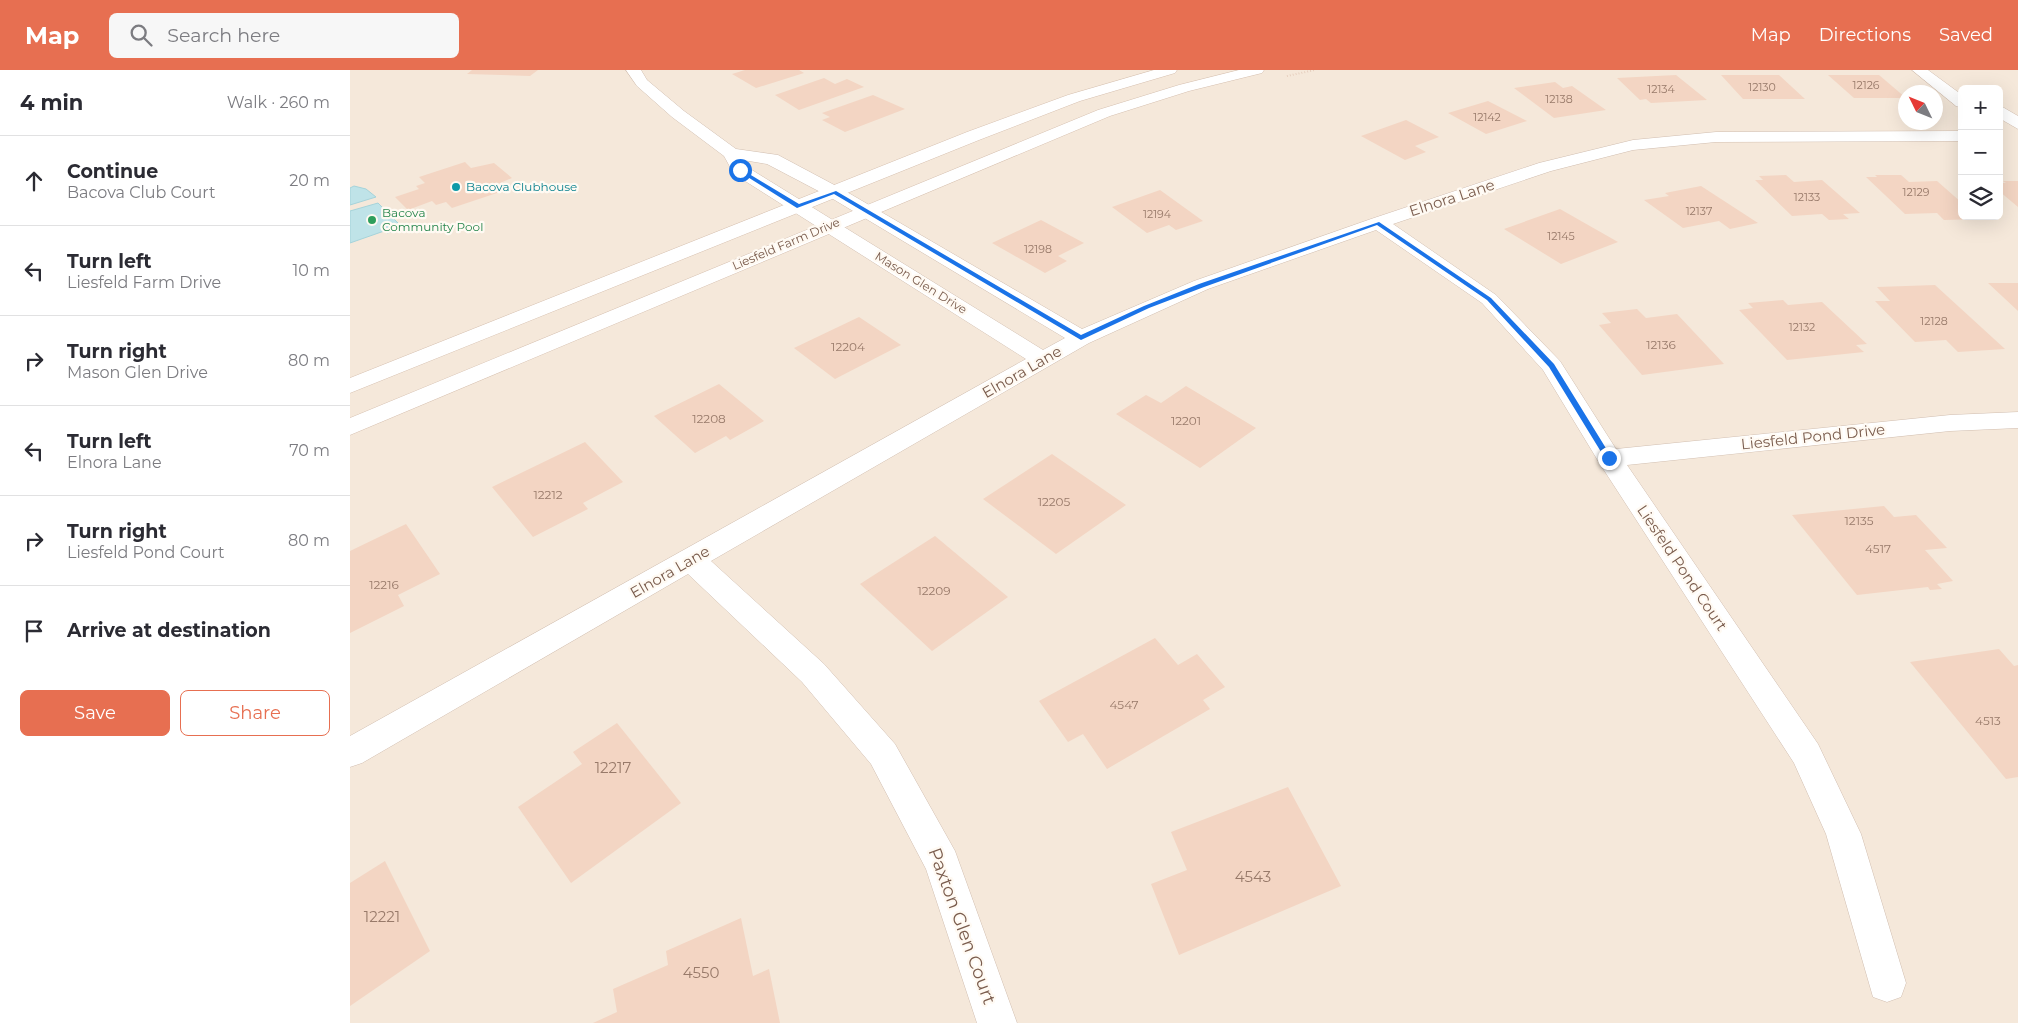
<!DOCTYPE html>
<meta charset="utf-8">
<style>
:root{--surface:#fff;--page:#f7f7f7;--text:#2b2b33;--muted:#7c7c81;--line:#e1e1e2;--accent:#e76f51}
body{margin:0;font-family:Montserrat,sans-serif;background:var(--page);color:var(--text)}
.controls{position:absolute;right:15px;top:15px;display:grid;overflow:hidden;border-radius:8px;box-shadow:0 5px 20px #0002}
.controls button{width:45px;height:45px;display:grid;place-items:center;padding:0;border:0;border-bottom:1px solid var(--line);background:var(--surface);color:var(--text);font:25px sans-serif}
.compass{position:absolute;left:1548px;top:15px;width:45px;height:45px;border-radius:50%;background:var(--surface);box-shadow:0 5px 20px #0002;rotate:313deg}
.stop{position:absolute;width:15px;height:15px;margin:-11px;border:4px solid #1a73e8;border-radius:50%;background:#fff}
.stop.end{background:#1a73e8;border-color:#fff;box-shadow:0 1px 5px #0008}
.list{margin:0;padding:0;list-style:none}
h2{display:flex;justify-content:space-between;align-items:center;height:65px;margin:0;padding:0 20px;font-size:21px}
h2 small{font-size:16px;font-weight:400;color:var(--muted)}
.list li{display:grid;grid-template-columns:32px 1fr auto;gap:15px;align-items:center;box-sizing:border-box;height:90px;padding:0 20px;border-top:1px solid var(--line)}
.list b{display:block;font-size:19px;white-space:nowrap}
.list p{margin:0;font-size:16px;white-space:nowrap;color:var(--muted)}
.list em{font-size:16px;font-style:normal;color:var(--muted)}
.actions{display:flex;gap:10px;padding:15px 20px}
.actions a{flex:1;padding:11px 0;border:1px solid var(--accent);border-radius:8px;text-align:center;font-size:18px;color:var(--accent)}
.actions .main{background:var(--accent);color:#fff}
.icon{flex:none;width:28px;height:28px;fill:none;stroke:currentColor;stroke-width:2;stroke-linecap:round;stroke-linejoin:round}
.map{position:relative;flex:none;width:1668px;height:953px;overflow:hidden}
header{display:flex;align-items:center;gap:30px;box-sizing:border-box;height:70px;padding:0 25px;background:var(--accent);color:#fff}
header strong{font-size:24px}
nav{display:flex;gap:28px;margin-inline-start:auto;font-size:18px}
.search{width:350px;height:45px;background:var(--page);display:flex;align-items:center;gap:12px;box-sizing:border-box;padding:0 18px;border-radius:8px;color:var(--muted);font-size:19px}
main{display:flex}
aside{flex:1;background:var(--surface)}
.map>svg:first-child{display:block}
</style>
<header>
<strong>Map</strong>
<div class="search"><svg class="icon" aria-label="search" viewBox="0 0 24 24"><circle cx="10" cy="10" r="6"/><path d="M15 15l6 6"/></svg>Search here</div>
<nav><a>Map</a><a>Directions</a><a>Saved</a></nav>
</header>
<main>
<aside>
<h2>4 min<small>Walk · 260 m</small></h2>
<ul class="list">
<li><svg class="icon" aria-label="ahead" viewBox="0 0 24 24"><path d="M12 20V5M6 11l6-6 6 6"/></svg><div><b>Continue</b><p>Bacova Club Court</p></div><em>20 m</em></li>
<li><svg class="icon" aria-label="left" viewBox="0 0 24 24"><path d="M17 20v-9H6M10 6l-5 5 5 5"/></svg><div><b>Turn left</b><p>Liesfeld Farm Drive</p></div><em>10 m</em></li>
<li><svg class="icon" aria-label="right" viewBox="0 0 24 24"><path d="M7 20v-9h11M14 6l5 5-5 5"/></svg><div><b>Turn right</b><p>Mason Glen Drive</p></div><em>80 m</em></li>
<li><svg class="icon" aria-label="left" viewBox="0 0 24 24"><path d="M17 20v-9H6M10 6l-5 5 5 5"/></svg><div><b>Turn left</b><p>Elnora Lane</p></div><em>70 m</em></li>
<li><svg class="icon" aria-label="right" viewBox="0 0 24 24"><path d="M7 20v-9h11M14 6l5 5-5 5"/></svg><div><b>Turn right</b><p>Liesfeld Pond Court</p></div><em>80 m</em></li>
<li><svg class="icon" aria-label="arrive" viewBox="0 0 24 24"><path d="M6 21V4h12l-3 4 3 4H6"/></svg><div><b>Arrive at destination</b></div></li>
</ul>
<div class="actions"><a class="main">Save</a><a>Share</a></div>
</aside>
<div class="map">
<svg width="1668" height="953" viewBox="0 0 1668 953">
<rect width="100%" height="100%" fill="#fdf6ec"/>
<path fill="#f5e8da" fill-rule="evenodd" d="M0,0H1668V953H0ZM1612,19H1649V146H1612ZM1556,22H1586V52H1556Z"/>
<g fill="#bfe3e8" stroke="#a5d3da">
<path d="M4,116L16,119L26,127L0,135V118Z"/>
<path d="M28,133L53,158L37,163V160L0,173V141Z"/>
</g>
<g fill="#f3d5c3">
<path d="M122,0H188L180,6L117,4Z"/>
<path d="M395,0H449L454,3L406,18L382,4Z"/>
<path d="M1326,5L1357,30L1301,33L1296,29L1290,30L1267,8Z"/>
<path d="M1371,5H1429L1455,29H1393Z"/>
<path d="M1478,5H1529L1556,28H1504Z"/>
<path d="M474,8L485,14L497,9L514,17L449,40L425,25Z"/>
<path d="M1205,12L1213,18L1222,16L1256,40L1204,48L1164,18Z"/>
<path d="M523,25L555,39L495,62L472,50L480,47L472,43Z"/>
<path d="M1138,31L1177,51L1136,64L1098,43Z"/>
<path d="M1056,50L1089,67L1065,76L1076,82L1055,90L1011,66Z"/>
<path d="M115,92L121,98L144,93L162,108L143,116L150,122L102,138L96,132L86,135L82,131L58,140L45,127L69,119L66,116L75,113L69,107Z"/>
<path d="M1436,105L1444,112L1472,110L1510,143L1493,144L1499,149L1479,150L1472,144L1442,146L1405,110H1413L1409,106Z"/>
<path d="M1525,105H1551L1559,112L1587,111L1612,133V146H1627L1631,149L1594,150L1587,143L1555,144L1516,107H1527Z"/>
<path d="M1653,111H1668V137L1649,121V113H1656Z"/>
<path d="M1351,116L1408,153L1380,159L1369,151L1333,158L1294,130L1319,126L1315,123Z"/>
<path d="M810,120L853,151L826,160L819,155L797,163L762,137Z"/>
<path d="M1210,139L1268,172L1211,194L1154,159Z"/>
<path d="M691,150L734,173L708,186L717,191L695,203L642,173Z"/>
<path d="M1638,213H1668V241Z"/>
<path d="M1585,215L1655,279L1608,282L1596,270L1565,272L1525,231H1540L1527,217Z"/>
<path d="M1433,230L1438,235L1472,232L1517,274L1506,275L1514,282L1437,290L1389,240L1403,238L1398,233Z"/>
<path d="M1287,239L1296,248L1327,244L1374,294L1292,305L1249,255L1261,253L1252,243Z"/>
<path d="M509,247L551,275L485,309L444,278Z"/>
<path d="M369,314L414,351L380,370L376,366L345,383L304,346Z"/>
<path d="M836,316L906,358L850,398L766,344L796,325L811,333Z"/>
<path d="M235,372L273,412L233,433L238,439L183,467L142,417Z"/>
<path d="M702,384L776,435L706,484L633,429Z"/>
<path d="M1534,436L1544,447L1566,445L1597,478L1575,480L1603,511L1587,514L1592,519L1580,520L1578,517L1507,525L1442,445Z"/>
<path d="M56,454L90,504L48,525L54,536L0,563V481Z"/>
<path d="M585,466L658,527L582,581L510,514Z"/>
<path d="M805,568L828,595L847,584L875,617L853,630L860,639L757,699L733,664L718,672L689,631Z"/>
<path d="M1649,579L1664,596L1668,595V707L1656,709L1560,592Z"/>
<path d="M267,653L331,733L221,813L168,737L232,694L223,682Z"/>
<path d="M938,717L991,816L829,885L801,814L837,800L821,762Z"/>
<path d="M35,791L80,881L0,936V813Z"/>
<path d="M391,848L403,906L419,899L430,953H243L267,942L263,919L318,895L316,881Z"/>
</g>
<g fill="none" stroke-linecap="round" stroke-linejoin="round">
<defs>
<g id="street">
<path d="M276,0H291L297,10L334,41L386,79L428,85L490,118L732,259L844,211L1021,149L1189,93L1283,70L1366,62L1612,61V71L1366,72L1283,80L1201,101L1043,154L1146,225L1210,291L1266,379L1600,345L1668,342V358L1600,361L1277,395L1468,674L1511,764L1556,913L1551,927L1537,932L1523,927L1476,764L1444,693L1250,394L1193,300L1132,233L1026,160L858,219L739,273L361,491L474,594L545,674L605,781L667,953H627L576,799L521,694L452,612L338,504L12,693L0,697V666L676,289L384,104L374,86L322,47L287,16ZM393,90L417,94L478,126L715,268L693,280L397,97Z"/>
<path d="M1562,0H1578L1612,25V38L1606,36Z"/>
<path d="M1649,35L1668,46V59L1649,48Z"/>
</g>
<g id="secondary">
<path d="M804,0H827L825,3L730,31L629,70L0,323V308L617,62L718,25Z"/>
<path d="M889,0H914L912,3L839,21L760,46L0,365V348L748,40L829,15Z"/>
</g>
</defs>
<use href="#street" stroke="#d1beb0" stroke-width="1"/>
<use href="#secondary" stroke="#d6c0b0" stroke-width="1"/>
<path stroke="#d9b8a5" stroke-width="2" stroke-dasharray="0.5 2.5" stroke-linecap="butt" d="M937,6L965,0"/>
<use href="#street" fill="#fff" fill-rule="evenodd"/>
<use href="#secondary" fill="#fff" fill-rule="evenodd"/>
</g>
<path fill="#1a73e8" d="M388,99H391L449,134L486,121L731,265L794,236L849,214L1029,152L1141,228L1204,294L1262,388L1256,390L1199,297L1137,230L1027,155L854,217L799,238L731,270L484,124L447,138L388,101Z"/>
<circle fill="#0f9aa8" stroke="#fffaf3" stroke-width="2" cx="106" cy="117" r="5"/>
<circle fill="#2e9e5b" stroke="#fffaf3" stroke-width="2" cx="22" cy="150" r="5"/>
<g text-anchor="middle" stroke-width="4.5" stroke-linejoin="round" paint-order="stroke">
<g font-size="11" fill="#987a6a">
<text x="1516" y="19">12126</text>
<text x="1412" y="21">12130</text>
<text x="1311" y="23">12134</text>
<text x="1209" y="33">12138</text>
<text x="1137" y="51">12142</text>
<text x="1566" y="126">12129</text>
<text x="1457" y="131">12133</text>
<text x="1349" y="145">12137</text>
<text x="807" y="148">12194</text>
<text x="1211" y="170">12145</text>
<text x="688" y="183">12198</text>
<text x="1584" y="255">12128</text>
<text x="1452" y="261">12132</text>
</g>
<g font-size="12" fill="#0d838f" stroke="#fffaf3" text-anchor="start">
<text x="116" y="121">Bacova Clubhouse</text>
</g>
<g font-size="12" fill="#27864d" stroke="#fffaf3" text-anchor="start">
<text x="32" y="147">Bacova<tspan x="32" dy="14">Community Pool</tspan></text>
</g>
<g font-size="12" fill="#7a5c4d" stroke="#fffaf3">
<text transform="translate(436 174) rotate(-23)" y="4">Liesfeld Farm Drive</text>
<text transform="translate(571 213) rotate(32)" y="4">Mason Glen Drive</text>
</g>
<g font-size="12" fill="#987a6a">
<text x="1311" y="279">12136</text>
<text x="498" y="281">12204</text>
<text x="359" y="353">12208</text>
<text x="836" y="355">12201</text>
<text x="198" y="429">12212</text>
<text x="704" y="436">12205</text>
<text x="1509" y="455">12135</text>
<text x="1528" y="483">4517</text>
<text x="34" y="519">12216</text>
<text x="584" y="525">12209</text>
<text x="774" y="639">4547</text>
<text x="1638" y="655">4513</text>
</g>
<g font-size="15" fill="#7a5c4d" stroke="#fffaf3">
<text transform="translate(1102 128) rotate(-18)" y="5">Elnora Lane</text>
<text transform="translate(672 302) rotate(-30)" y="5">Elnora Lane</text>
<text transform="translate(1463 367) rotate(-6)" y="5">Liesfeld Pond Drive</text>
<text transform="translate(1332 498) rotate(56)" y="5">Liesfeld Pond Court</text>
<text transform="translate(320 502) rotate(-30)" y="5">Elnora Lane</text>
</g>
<g font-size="15" fill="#987a6a">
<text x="263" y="703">12217</text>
<text x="903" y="812">4543</text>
<text x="32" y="852">12221</text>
<text x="351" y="908">4550</text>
</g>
<g font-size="18" fill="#7a5c4d" stroke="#fffaf3">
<text transform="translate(612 856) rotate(70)" y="6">Paxton Glen Court</text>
</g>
</g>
</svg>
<div class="controls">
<button>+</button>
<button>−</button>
<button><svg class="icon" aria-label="layers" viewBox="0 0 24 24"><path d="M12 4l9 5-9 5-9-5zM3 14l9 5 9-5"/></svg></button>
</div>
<svg class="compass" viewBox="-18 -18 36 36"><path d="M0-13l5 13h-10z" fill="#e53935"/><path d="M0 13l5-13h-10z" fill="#7c7c81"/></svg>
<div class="stop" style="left:390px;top:100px"></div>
<div class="stop end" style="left:1259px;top:388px"></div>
</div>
</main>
